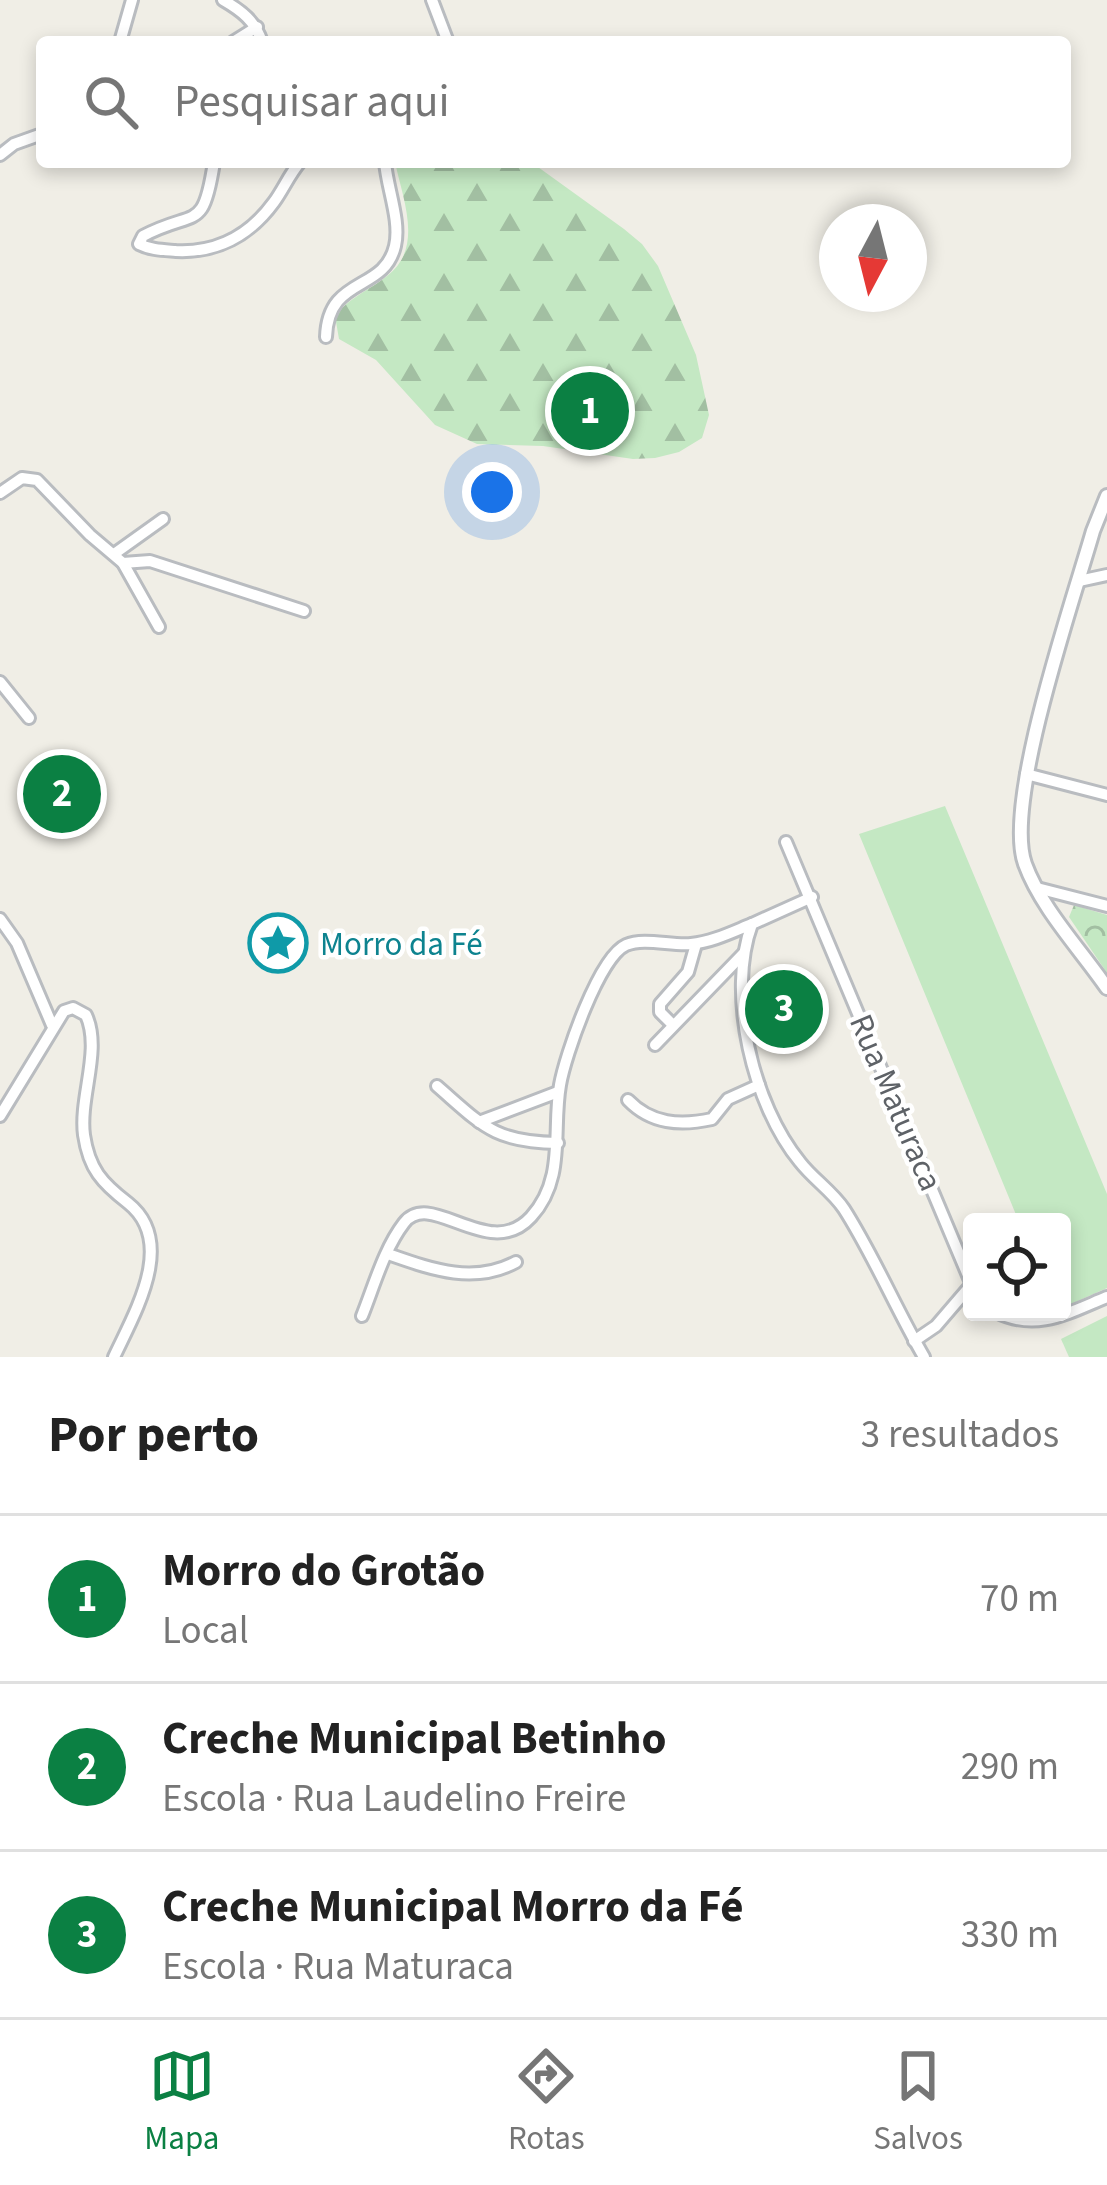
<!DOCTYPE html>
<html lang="pt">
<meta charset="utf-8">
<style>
:root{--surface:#fff;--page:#f6f6f6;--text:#222;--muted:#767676;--line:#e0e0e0;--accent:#0b8043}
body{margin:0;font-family:"Source Sans 3",sans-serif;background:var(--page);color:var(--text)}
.controls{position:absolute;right:36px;bottom:36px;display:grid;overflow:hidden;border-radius:12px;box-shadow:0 6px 18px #0003}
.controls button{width:108px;height:108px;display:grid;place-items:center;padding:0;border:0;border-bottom:3px solid var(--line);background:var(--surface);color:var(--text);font:60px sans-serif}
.compass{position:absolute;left:819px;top:204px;width:108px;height:108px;border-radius:50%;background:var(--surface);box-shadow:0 6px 18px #0003;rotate:187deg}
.you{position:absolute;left:492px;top:492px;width:42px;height:42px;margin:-30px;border:9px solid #fff;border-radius:50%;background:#1a73e8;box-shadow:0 0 0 18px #1a73e833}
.badge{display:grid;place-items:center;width:78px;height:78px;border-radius:50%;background:var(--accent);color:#fff;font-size:39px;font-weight:700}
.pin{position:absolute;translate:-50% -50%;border:6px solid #fff;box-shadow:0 3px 12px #0006}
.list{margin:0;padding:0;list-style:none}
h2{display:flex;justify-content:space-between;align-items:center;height:156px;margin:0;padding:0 48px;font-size:51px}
h2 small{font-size:39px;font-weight:400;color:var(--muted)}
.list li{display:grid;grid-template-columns:78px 1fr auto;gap:36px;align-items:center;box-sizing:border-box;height:168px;padding:0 48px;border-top:3px solid var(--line)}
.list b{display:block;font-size:45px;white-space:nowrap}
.list p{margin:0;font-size:39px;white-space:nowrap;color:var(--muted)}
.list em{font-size:39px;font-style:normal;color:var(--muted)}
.icon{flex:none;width:66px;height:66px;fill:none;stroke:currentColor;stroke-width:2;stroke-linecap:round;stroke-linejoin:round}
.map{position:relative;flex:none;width:1107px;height:1357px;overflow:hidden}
.search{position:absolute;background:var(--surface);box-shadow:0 6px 18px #0003;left:36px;right:36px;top:36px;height:132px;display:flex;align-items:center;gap:30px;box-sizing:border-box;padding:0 42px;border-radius:12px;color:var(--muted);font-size:45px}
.sheet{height:660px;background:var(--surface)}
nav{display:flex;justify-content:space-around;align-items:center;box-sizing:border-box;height:168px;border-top:3px solid var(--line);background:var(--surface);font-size:33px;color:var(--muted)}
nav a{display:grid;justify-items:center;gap:6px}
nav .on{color:var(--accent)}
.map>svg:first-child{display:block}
</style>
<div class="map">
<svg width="1107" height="1357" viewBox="0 0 1107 1357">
<defs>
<pattern id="forest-firs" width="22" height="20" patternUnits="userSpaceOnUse" patternTransform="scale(3)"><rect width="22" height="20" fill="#c4e8c3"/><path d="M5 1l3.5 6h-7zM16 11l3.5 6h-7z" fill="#a2bfa2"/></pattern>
<pattern id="park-crowns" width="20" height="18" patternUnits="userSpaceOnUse" patternTransform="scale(3)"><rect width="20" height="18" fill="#c4e8c3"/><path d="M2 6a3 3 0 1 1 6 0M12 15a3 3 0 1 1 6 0" fill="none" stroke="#a2bfa2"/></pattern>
</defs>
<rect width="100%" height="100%" fill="#f0eee6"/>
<g fill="#c4e8c3">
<path d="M945,806L1107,1194V1288L1062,1308V1222H1019L859,834Z"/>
<path d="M1107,1316V1357H1069L1061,1339Z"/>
</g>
<path fill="url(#forest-firs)" d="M395,162H531L624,229L642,244L658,266L696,355L709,415L702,438L679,452L655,458L633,459L543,446L477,444L435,425L376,360L339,339L335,316C350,297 368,291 387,276C424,248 403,200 395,162Z"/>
<path fill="url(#park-crowns)" d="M1074,905L1107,915V973L1069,917Z"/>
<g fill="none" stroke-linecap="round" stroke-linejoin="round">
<defs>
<g id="minor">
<path d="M223,0C242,11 255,21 262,42"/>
<path d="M432,0L448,42"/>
<path d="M120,42L132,0"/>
<path d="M233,42L257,27"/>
<path d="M0,155L14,144L42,134"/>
<path d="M214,162C203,234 196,208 143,236L139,244C151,250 163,250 176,251C217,253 250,235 274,202C284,188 289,175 300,162"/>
<path d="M326,337C328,275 384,293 395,246C401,221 387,188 385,162"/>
<path d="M0,493L22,478L37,480L90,535L123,563L159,627"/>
<path d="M114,554L163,519"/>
<path d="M123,563L150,561L304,611"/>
<path d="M1079,581L1107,575"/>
<path d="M0,682L29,718"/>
<path d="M1026,774L1107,795"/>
<path d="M786,842L972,1285"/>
<path d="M1037,888L1107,906"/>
<path d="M812,897L752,924C726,994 753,1105 800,1162C813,1179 832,1191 844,1209C874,1256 896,1309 924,1357"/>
<path d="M0,919L17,943L52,1025"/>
<path d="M673,1025L660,1012V1004L688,972L696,944"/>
<path d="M655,1045L744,953"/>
<path d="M437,1086C483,1126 494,1142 558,1143"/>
<path d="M628,1100C651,1124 680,1126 712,1119L728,1099L759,1085"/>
<path d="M0,1116L64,1011L73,1008L86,1015C102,1050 79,1097 84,1135C89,1169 102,1183 128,1203C177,1242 135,1312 114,1357"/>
<path d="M479,1122L558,1092"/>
<path d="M388,1254C431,1269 473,1285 516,1262"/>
<path d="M996,1312C1037,1332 1068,1313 1107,1297"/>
<path d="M362,1316C374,1286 384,1249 404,1223C431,1188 489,1263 531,1217C566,1179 552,1130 560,1085C565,1056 599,957 626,945C644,937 671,946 691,944C712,942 732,932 752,924"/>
<path d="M914,1341L936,1326L972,1284"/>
</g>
<path id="tertiary" d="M1107,496L1093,531C1073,601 1003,803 1025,864C1041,908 1080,949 1107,988"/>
</defs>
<use href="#minor" stroke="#b9bcc0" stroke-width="16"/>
<use href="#tertiary" stroke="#b9bcc0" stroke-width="18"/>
<use href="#minor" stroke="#fff" stroke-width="10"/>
<use href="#tertiary" stroke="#fff" stroke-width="12"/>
</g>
<defs>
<symbol id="sight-ring" viewBox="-11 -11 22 22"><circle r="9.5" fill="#fff" stroke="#0f9aa8" stroke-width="1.5"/><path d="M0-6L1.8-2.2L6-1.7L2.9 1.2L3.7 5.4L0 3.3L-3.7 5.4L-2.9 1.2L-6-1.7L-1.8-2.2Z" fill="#0f9aa8"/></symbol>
</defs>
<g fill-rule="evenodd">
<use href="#sight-ring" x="245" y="910" width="66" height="66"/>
</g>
<g text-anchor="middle" stroke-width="9" stroke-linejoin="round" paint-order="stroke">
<g font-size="33" fill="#0d838f" stroke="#fff" text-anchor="start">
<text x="320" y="955">Morro da Fé</text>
</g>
<g font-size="33" fill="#5e6267" stroke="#fff">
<text transform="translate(897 1102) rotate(67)" y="12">Rua Maturaca</text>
</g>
</g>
</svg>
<div class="controls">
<button><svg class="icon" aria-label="locate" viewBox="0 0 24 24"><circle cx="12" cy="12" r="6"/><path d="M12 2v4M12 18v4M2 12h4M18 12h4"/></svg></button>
</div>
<svg class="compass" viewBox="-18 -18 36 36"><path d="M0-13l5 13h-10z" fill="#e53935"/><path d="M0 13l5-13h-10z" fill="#767676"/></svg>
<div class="you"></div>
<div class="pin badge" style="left:590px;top:411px">1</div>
<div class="pin badge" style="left:62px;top:794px">2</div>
<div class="pin badge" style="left:784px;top:1009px">3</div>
<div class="search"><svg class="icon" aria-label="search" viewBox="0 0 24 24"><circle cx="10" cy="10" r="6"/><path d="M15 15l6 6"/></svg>Pesquisar aqui</div>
</div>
<section class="sheet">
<h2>Por perto<small>3 resultados</small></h2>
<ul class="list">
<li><span class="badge">1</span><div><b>Morro do Grotão</b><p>Local</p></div><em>70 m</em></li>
<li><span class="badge">2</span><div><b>Creche Municipal Betinho</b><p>Escola · Rua Laudelino Freire</p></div><em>290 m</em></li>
<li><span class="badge">3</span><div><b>Creche Municipal Morro da Fé</b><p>Escola · Rua Maturaca</p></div><em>330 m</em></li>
</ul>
</section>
<nav>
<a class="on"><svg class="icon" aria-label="map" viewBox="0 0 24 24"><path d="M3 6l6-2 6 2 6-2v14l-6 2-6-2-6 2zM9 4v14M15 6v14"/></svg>Mapa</a>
<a><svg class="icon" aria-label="directions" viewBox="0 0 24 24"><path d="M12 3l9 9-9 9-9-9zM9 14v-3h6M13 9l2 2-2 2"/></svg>Rotas</a>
<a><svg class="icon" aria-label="saved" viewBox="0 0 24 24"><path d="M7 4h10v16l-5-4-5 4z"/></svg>Salvos</a>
</nav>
